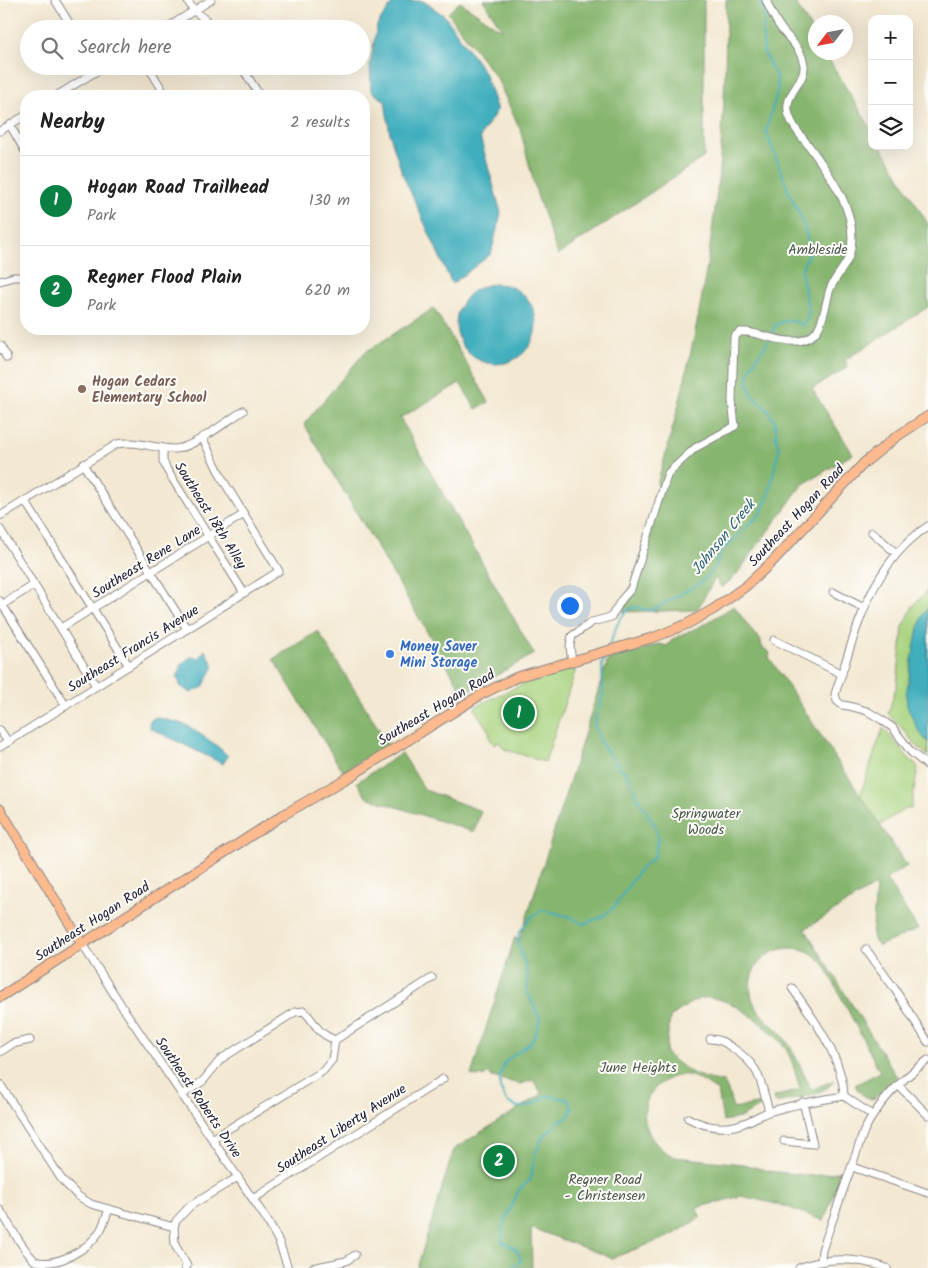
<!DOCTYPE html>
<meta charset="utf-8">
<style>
:root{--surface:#fff;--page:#f6f6f6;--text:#222;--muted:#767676;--line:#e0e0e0;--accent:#0b8043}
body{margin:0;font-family:Kalam,sans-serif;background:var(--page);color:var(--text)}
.controls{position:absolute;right:15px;top:15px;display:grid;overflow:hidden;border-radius:10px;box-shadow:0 5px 20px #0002}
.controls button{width:45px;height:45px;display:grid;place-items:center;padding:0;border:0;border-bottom:1px solid var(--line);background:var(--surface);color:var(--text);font:25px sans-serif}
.compass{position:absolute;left:808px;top:15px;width:45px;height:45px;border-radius:50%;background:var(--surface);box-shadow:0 5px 20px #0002;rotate:238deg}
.you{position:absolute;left:569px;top:605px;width:18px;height:18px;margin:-12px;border:4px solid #fff;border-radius:50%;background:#1a73e8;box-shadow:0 0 0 8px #1a73e833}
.badge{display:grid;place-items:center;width:32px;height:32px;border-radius:50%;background:var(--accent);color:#fff;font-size:16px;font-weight:700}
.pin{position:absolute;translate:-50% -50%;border:2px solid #fff;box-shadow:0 1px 5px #0006}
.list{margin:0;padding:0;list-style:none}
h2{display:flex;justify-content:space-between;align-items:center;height:65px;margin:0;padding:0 20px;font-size:21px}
h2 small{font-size:16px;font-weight:400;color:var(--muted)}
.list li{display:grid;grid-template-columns:32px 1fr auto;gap:15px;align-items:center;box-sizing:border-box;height:90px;padding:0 20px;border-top:1px solid var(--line)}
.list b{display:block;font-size:19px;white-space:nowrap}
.list p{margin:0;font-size:16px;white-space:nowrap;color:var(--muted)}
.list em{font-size:16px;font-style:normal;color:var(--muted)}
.icon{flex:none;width:28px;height:28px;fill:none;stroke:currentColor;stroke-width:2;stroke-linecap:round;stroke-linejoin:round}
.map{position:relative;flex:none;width:928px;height:1268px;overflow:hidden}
.search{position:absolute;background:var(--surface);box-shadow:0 5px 20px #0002;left:20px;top:20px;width:350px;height:55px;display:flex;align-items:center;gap:12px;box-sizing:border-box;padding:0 18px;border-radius:28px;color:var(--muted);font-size:19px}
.panel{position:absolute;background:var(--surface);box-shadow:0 5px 20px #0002;left:20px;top:90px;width:350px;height:245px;border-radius:20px}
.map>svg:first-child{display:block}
</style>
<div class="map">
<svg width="928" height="1268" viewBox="0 0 928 1268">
<rect width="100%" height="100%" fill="#fdfcf7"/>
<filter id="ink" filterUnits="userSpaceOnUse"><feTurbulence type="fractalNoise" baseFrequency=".02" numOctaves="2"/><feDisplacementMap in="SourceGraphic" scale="10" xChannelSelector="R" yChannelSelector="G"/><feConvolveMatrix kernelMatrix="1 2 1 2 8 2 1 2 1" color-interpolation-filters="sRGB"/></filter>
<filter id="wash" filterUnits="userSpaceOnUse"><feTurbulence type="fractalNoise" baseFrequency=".0096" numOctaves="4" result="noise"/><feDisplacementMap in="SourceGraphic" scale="20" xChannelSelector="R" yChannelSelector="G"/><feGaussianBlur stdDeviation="1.12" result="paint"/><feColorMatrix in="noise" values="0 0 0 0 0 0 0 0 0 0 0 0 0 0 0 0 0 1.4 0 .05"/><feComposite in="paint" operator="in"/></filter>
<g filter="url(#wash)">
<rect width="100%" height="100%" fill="#f3e8d1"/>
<g fill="#a9d37f" stroke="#667a5d">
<path d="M928,589V756C913,744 903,727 888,714L897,684L903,627L913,606Z"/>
<path d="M571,669H574L575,672L545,762L504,749L499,742L494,745L488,735L490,733L475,710L476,706L525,683Z"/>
<path d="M883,728L906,755L918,767L911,809L906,808L880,825L860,795Z"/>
</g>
<g fill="#86b56e" stroke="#546c54">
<path d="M483,0H704V157L558,255L537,195L520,129L497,79L448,13L460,2L503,31Z"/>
<path d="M726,0H794L815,36L816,52L825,53L872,130V146H881L928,224V307L845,360L848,367L812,389L853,454L802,485L736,575L722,588L715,578L697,610L623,612L661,490L657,484C691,370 714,252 722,133C725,89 726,44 726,0Z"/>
<path d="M434,308L489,402L476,409L460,383L400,418L534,654L464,694L304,424L364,353Z"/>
<path d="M734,606L755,635L760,638L762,647L770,653L769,657L907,866L886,879L918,929L879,946L872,938L876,885L805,929L897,1077L874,1099C866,1099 858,1092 855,1085L880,1072L825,966C799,929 740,954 752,998C757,1016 775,1025 785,1039C796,1054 803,1073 811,1090L834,1080C828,1095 793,1099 777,1103L775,1102L773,1097L800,1090C796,1076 793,1061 786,1049C774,1030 727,993 703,998C692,1000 680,1011 670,1017L666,1053C685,1071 698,1078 724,1082L728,1091L733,1109L760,1103L761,1106L740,1118L723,1121L718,1091C709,1086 697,1076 687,1075C681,1074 673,1077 668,1079C631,1097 641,1143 675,1157L743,1164L769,1171L813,1176L842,1171L824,1221L785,1206L741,1196L696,1208L701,1217L673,1235L612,1258L531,1228L532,1268H417L454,1149L542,1094L533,1080L520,1084L492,1077L489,1073L483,1077L482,1075L478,1077L471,1075L515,937L519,942L520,939L608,659L660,644L667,646L673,639L705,624Z"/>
<path d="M318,631L388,744L343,772L273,659Z"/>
<path d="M402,753L425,790L481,811L474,832L366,797L357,782Z"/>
</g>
<g fill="#40aebd" stroke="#31687c">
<path d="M394,1H423L445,16L484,72L497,110L480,137L501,213L491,254L452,284L402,173L390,135L385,101L371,91L370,65L377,25Z"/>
<circle cx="496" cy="324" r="40"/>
<path d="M928,607V743L918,730L907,706L906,695L915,643L922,617Z"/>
<path d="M205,650L214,666L203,687L191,693L181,687L177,677L182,663L191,657L199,658Z"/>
<path d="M155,717L187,725L216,745L228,756L223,764L150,728L149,722Z"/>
</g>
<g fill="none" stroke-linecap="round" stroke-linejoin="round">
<g stroke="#40aebd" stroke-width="2">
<path d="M759,0L763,10L765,22L762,32L764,53L776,76L778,90L766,131L790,195L802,220L809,244L808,255L801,270L809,314L804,325L789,320L776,324L771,335"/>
<path d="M609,646C615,632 619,610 636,607L648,610H653L700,583L709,575L716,566L720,553L761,513L769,494L779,448L776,438V429L774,420L765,407L753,396L748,384V375L754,362L769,340"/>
<path d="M512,1268L521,1261L516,1249L502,1242L503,1226L519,1190L531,1179L535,1154L543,1137L559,1121L568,1117L572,1108L568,1099L548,1096L529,1106L517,1107L507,1102L500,1088V1076L505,1062L531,1042L537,1030L540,1019L527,991L528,981L525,964L518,944L519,933L531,917L543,910L571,917L583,924L602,917L615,906L640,869L654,857L659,837L654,824L637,797L629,777L616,763L600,742L594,723L603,694L602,664L606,655"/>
</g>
</g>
</g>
<g filter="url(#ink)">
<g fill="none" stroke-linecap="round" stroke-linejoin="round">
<defs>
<g id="minor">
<path d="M55,0L73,29"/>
<path d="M187,0L194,11L218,29"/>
<path d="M165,29L211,0"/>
<path d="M148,66L166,96"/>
<path d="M241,66L260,96"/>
<path d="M56,96L105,66"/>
<path d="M10,125L26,153"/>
<path d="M0,131L26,115"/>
<path d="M0,281L13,277H26"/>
<path d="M0,345L7,358"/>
<path d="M163,448V461L167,470L244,593"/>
<path d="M83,464L187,629"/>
<path d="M25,501L129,666"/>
<path d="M0,516L117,444C137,440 155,449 175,449C193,448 227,421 243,411"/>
<path d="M928,526C869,566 857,630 835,694L837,701L842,705L849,706L867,711L882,720L893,728L911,752L928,766"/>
<path d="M0,529L96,686"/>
<path d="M872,532L896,553"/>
<path d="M833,592L864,608"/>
<path d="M0,601L66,706"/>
<path d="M0,606L34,585"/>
<path d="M61,628L244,514"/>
<path d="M774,640L842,674"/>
<path d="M572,662L570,646L572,636L592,622L611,617L622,599L631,589L668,473L695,448L735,426L732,401L734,337L740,332H747C769,335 803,353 818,329C824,318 826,304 829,292C834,276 847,267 850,253C860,214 830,175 809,146C802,137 794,129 790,118C780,95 806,84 804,65C802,50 791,41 782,30C775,20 770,10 766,0"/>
<path d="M0,730L8,742"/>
<path d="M0,747L279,571L223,480L202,437"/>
<path d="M82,944L123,1008L267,1220L279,1242L288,1268"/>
<path d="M866,949L894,988L928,1042"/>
<path d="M792,988C813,1017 843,1059 844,1096"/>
<path d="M710,1039C719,1039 724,1042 731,1047C761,1066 760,1080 769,1111"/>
<path d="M0,1052L12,1044L30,1040"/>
<path d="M0,1084L62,1180L78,1196L91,1204L109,1209L174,1227"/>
<path d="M899,1086L928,1115"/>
<path d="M182,1095L203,1081L221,1059L295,1012L304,1011C317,1024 315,1032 335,1040"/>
<path d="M688,1118C705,1127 724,1131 744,1123C753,1120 762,1113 772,1111C795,1104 819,1100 844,1096L872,1115"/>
<path d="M212,1139L323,1071L332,1060L335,1040L432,978"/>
<path d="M784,1141L813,1144L803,1102"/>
<path d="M852,1167L928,1193"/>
<path d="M253,1199L443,1079"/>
<path d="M0,1210C9,1224 23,1250 35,1261C56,1268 89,1249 100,1231C104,1224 106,1217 109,1209"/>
<path d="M821,1261L822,1250L864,1131C878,1103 903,1078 928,1060"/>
<path d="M185,1268L187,1266L175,1245L174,1227L176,1221L190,1206L238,1177"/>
<path d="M312,1268L346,1261L355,1255"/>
<path d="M799,1268C828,1256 858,1258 887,1268"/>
</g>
<g id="major">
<path d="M0,809L82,944"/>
<path d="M0,997L283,815L349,777L482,694L517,677L655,637L687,624L714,609L746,586L773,561L864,463L896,437L928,416"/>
</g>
</defs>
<use href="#minor" stroke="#8a8586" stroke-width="9"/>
<use href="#major" stroke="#8a8586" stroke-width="11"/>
<use href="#minor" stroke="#fff" stroke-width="7"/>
<use href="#major" stroke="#fcba8e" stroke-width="9"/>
</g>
</g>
<circle fill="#8d6e63" stroke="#fdfcf7" stroke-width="2" cx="82" cy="389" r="5"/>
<circle fill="#3f7fe0" stroke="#fdfcf7" stroke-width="2" cx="390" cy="654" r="5"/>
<g text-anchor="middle" stroke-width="4" stroke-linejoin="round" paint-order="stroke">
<g font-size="14" fill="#4a574f" stroke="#fdfcf7">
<text x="818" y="254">Ambleside</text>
<text x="706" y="818">Springwater<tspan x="706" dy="16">Woods</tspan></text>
<text x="638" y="1072">June Heights</text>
<text x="605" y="1184">Regner Road<tspan x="605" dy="16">- Christensen</tspan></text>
</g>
<g font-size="14" font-weight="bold" fill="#785e54" stroke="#fdfcf7" text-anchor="start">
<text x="92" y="386">Hogan Cedars<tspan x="92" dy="16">Elementary School</tspan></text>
</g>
<g font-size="14" fill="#22223b" stroke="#fdfcf7">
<text transform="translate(211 515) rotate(58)" y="5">Southeast 18th Alley</text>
<text transform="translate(796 515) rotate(-47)" y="5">Southeast Hogan Road</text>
<text transform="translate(146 561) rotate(-32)" y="5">Southeast Rene Lane</text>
<text transform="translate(133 648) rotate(-32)" y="5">Southeast Francis Avenue</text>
<text transform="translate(436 707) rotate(-31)" y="5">Southeast Hogan Road</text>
<text transform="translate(92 921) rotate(-33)" y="5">Southeast Hogan Road</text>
<text transform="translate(199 1097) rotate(56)" y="5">Southeast Roberts Drive</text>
<text transform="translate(341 1128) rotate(-33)" y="5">Southeast Liberty Avenue</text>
</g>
<g font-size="14" font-weight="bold" fill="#366cbe" stroke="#fdfcf7" text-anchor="start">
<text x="400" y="651">Money Saver<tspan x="400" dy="16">Mini Storage</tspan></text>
</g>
<g font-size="15" font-style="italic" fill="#306176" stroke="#fdfcf7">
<text transform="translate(723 537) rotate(-51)" y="5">Johnson Creek</text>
</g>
</g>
</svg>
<div class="controls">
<button>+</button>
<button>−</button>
<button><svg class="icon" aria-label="layers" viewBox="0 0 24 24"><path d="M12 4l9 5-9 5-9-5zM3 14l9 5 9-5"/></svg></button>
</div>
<svg class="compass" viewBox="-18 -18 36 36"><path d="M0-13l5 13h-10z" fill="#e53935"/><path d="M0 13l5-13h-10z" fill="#767676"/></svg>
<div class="you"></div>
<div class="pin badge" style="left:519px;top:713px">1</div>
<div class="pin badge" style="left:499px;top:1161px">2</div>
<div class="search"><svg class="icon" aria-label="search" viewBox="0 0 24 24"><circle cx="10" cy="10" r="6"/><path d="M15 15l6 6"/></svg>Search here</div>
<section class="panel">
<h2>Nearby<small>2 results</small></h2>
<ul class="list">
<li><span class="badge">1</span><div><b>Hogan Road Trailhead</b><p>Park</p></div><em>130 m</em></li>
<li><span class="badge">2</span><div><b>Regner Flood Plain</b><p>Park</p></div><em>620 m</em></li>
</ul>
</section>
</div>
